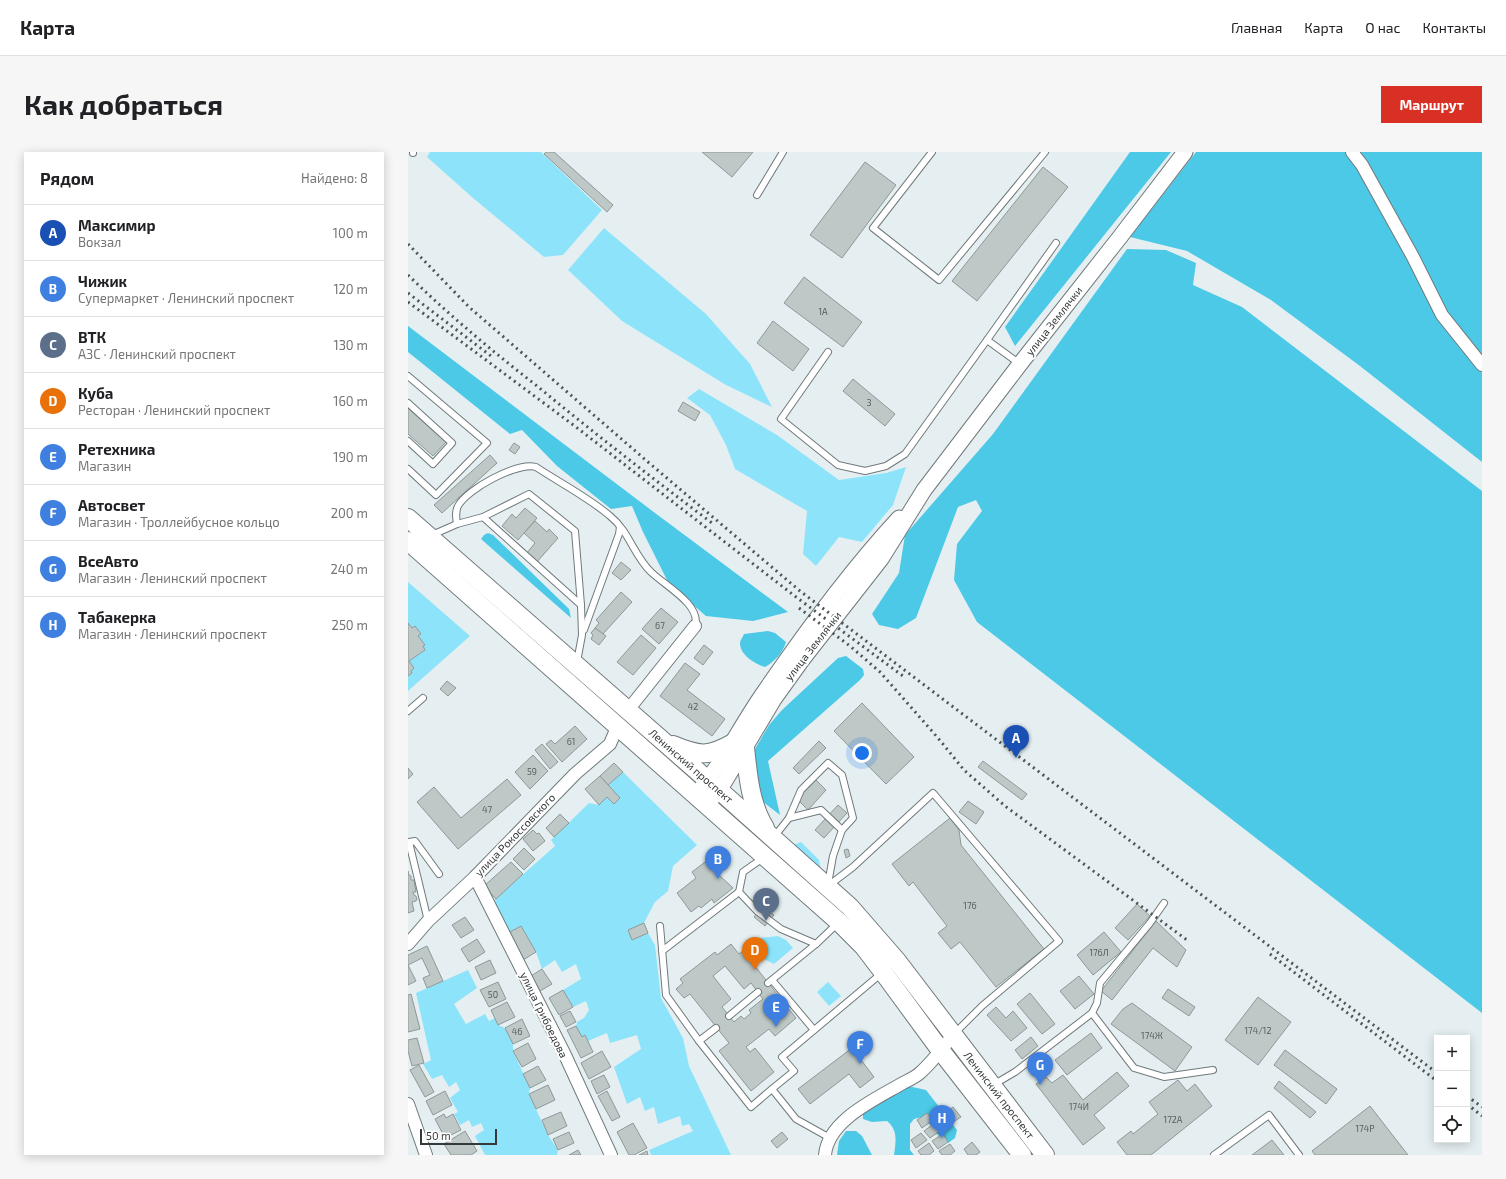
<!DOCTYPE html>
<html lang="ru">
<meta charset="utf-8">
<style>
:root{--surface:#fff;--page:#f6f6f6;--text:#202124;--muted:#757577;--line:#e0e0e0;--accent:#d93025}
body{margin:0;font-family:"Exo 2",sans-serif;background:var(--page);color:var(--text)}
.controls{position:absolute;right:12px;bottom:12px;display:grid;overflow:hidden;border-radius:0px;box-shadow:0 2px 10px #0003}
.controls button{width:36px;height:36px;display:grid;place-items:center;padding:0;border:0;border-bottom:1px solid var(--line);background:var(--surface);color:var(--text);font:20px sans-serif}
.scale{position:absolute;left:12px;bottom:10px;width:77px;box-sizing:border-box;padding-left:4px;border:2px solid #35393a;border-top:0;font-size:11px;line-height:14px;white-space:nowrap;color:#35393a;-webkit-text-stroke:3px #fff;paint-order:stroke}
.you{position:absolute;left:454px;top:601px;width:14px;height:14px;margin:-10px;border:3px solid #fff;border-radius:50%;background:#1a73e8;box-shadow:0 0 0 6px #1a73e833}
.badge{display:grid;place-items:center;width:26px;height:26px;border-radius:50%;background:var(--accent);color:#fff;font-size:13px;font-weight:700}
.pin{position:absolute;translate:-50% -33px;filter:drop-shadow(0 1px 2px #0008)}
.pin::after{content:'';position:absolute;top:21px;width:14px;height:12px;background:inherit;clip-path:polygon(0 0,100% 0,50% 100%)}
.list{margin:0;padding:0;list-style:none}
h2{display:flex;justify-content:space-between;align-items:center;height:52px;margin:0;padding:0 16px;font-size:17px}
h2 small{font-size:13px;font-weight:400;color:var(--muted)}
.list li{display:grid;grid-template-columns:26px 1fr auto;gap:12px;align-items:center;box-sizing:border-box;height:56px;padding:0 16px;border-top:1px solid var(--line)}
.list b{display:block;font-size:15px;white-space:nowrap}
.list p{margin:0;font-size:13px;white-space:nowrap;color:var(--muted)}
.list em{font-size:13px;font-style:normal;color:var(--muted)}
.icon{flex:none;width:22px;height:22px;fill:none;stroke:currentColor;stroke-width:2;stroke-linecap:round;stroke-linejoin:round}
.map{position:relative;flex:none;width:1074px;height:1003px;overflow:hidden;border-radius:0px}
header{display:flex;align-items:center;gap:24px;box-sizing:border-box;height:56px;padding:0 20px;background:var(--surface);border-bottom:1px solid var(--line)}
header strong{font-size:19px}
nav{display:flex;gap:22px;margin-inline-start:auto;font-size:14px}
.intro{display:flex;align-items:center;justify-content:space-between;box-sizing:border-box;height:96px;padding:0 24px}
h1{margin:0;font-size:28px}
.button{padding:10px 18px;border-radius:0px;background:var(--accent);color:#fff;font-size:14px;font-weight:700}
main{display:flex;gap:24px;padding:0 24px}
aside{flex:1;background:var(--surface);border-radius:0px;box-shadow:0 2px 10px #0003}
.map>svg:first-child{display:block}
</style>
<header>
<strong>Карта</strong>
<nav><a>Главная</a><a>Карта</a><a>О нас</a><a>Контакты</a></nav>
</header>
<div class="intro"><h1>Как добраться</h1><a class="button">Маршрут</a></div>
<main>
<aside>
<h2>Рядом<small>Найдено: 8</small></h2>
<ul class="list">
<li><span class="badge" style="background:#1a4fb4">A</span><div><b>Максимир</b><p>Вокзал</p></div><em>100 m</em></li>
<li><span class="badge" style="background:#3f7fe0">B</span><div><b>Чижик</b><p>Супермаркет · Ленинский проспект</p></div><em>120 m</em></li>
<li><span class="badge" style="background:#5c6f8a">C</span><div><b>ВТК</b><p>АЗС · Ленинский проспект</p></div><em>130 m</em></li>
<li><span class="badge" style="background:#e8710a">D</span><div><b>Куба</b><p>Ресторан · Ленинский проспект</p></div><em>160 m</em></li>
<li><span class="badge" style="background:#3f7fe0">E</span><div><b>Ретехника</b><p>Магазин</p></div><em>190 m</em></li>
<li><span class="badge" style="background:#3f7fe0">F</span><div><b>Автосвет</b><p>Магазин · Троллейбусное кольцо</p></div><em>200 m</em></li>
<li><span class="badge" style="background:#3f7fe0">G</span><div><b>ВсеАвто</b><p>Магазин · Ленинский проспект</p></div><em>240 m</em></li>
<li><span class="badge" style="background:#3f7fe0">H</span><div><b>Табакерка</b><p>Магазин · Ленинский проспект</p></div><em>250 m</em></li>
</ul>
</aside>
<div class="map">
<svg width="1074" height="1003" viewBox="0 0 1074 1003">
<rect width="100%" height="100%" fill="#e5eff2"/>
<g fill="#8de4fa">
<path d="M22,0H133L194,58L155,103L136,105L65,46L19,5Z"/>
<path d="M196,76L298,162L342,212L364,255L318,233L214,169L160,118Z"/>
<path d="M291,237L369,283L431,328L478,321L498,315L485,353L454,390L431,385L408,414L395,402L399,359L327,317L318,293L302,263L279,246Z"/>
<path d="M0,430L62,484L0,539V524L4,521L3,519L6,516L1,509L17,498L15,494L17,493L10,484L13,482L7,474L4,476L0,471Z"/>
<path d="M215,620L289,693L265,714L260,739L247,750L236,771L220,778L224,788L240,781L247,793L253,846L275,886L281,914L323,1003H243L241,998L285,979L281,972L274,974L272,964L250,972L246,955L237,959L232,945L219,952L206,915L233,897L229,883L202,891L199,881L180,889L177,883L174,885L168,874L169,870L176,866L181,858L178,849L165,855L155,838L173,827L168,812L154,820L147,808L134,817L128,800L113,774L100,781L84,750L147,694L143,688L181,651L191,653L199,645L206,652L212,647L200,633Z"/>
<path d="M393,690L411,708L413,718L385,693Z"/>
<path d="M370,784L378,788L385,796L366,812L348,803L341,794L351,786Z"/>
<path d="M60,818L69,836L46,852L58,872L77,862L81,869L87,866L90,873L97,876L105,892V899L122,936L121,942L140,983L150,998L149,1003H77L67,984L76,978L73,971L64,975L61,968L52,973L46,962L50,960L42,946L52,938L48,930L41,935L34,923L24,927L15,912L23,908L8,841Z"/>
<path d="M420,830L433,844L421,854L409,840Z"/>
</g>
<g fill="#4bc9e6">
<path d="M722,0H763L607,194L597,175Z"/>
<path d="M788,0H1074V310L952,214L863,148L779,99L722,85Z"/>
<path d="M719,97L758,98L788,111L785,133L834,155L1074,339V861L569,470L546,428L549,392L574,359L568,348L550,355L508,466L490,477L471,473L464,462L491,421L497,383L585,282Z"/>
<path d="M0,174L247,361L380,460L345,469L298,464L261,432L235,380L224,354L203,357L149,314L114,278L102,282L0,200Z"/>
<path d="M80,381L85,383L161,457L163,466L73,387L76,383Z"/>
<path d="M360,479L367,481L378,490C375,501 366,510 357,515C347,512 332,503 332,491C332,488 335,485 336,482Z"/>
<path d="M438,504L455,517L456,523L452,528L360,609L372,663L350,646L344,621L347,597L361,573L374,558L430,506Z"/>
<path d="M500,934L518,938L549,978L547,986L540,991C528,985 525,972 514,965L506,967L502,972V998L506,1003H486C488,990 490,978 479,969L464,970L455,967V962Z"/>
<path d="M438,979H448L454,984L464,1003H429L431,989Z"/>
</g>
<g fill="#bdc8c7" stroke="#8e9897" fill-rule="evenodd">
<path d="M138,0H146L205,53L199,60L136,2Z"/>
<path d="M294,0H345L324,25Z"/>
<path d="M457,10L488,33L434,106L402,83Z"/>
<path d="M635,15L660,35L569,149L544,129Z"/>
<path d="M396,125L454,170L435,195L376,151Z"/>
<path d="M365,169L401,197L385,219L349,191Z"/>
<path d="M445,227L487,262L477,274L435,239Z"/>
<path d="M275,250L292,260L287,269L270,259Z"/>
<path d="M0,256L38,290L25,304L0,282Z"/>
<path d="M106,291L112,295L107,302L101,298Z"/>
<path d="M82,303L89,311L34,361L26,353Z"/>
<path d="M117,356L129,366L110,388L94,374L104,362L108,366Z"/>
<path d="M127,369L139,380L141,377L150,386L128,411L118,402L127,391L116,381Z"/>
<path d="M213,410L223,418L213,428L204,421Z"/>
<path d="M213,440L224,450L195,482L187,476L191,471L188,468Z"/>
<path d="M253,456L270,470L251,492L234,477Z"/>
<path d="M0,471L4,476L7,474L13,482L10,484L17,493L15,494L17,498L1,509L6,516L3,519L4,521L0,524Z"/>
<path d="M187,476L198,484L191,493L183,487L185,483L183,481Z"/>
<path d="M233,483L248,496L225,523L209,510Z"/>
<path d="M296,493L305,500L295,513L286,506Z"/>
<path d="M277,511L292,522L279,538L317,567L304,584L252,544Z"/>
<path d="M39,529L48,536L40,544L32,537Z"/>
<path d="M454,551L506,605L478,632L426,579Z"/>
<path d="M167,574L179,587L154,610L138,592L143,588L147,592Z"/>
<path d="M411,589L418,596L391,622L385,616Z"/>
<path d="M134,592L150,610L142,617L127,598Z"/>
<path d="M125,603L140,619L122,637L107,620Z"/>
<path d="M575,609L619,642L614,648L570,615Z"/>
<path d="M206,611L215,620L200,633L192,624Z"/>
<path d="M0,616L5,622L0,627Z"/>
<path d="M192,624L212,646L206,652L199,645L191,653L177,637Z"/>
<path d="M99,627L113,643L50,697L9,650L26,635L53,666Z"/>
<path d="M408,628L418,638L400,658L389,647Z"/>
<path d="M560,649L576,660L568,672L551,660Z"/>
<path d="M430,653L439,661L416,686L407,678Z"/>
<path d="M152,662L161,671L146,685L138,676Z"/>
<path d="M542,666L551,678L553,693L636,797L588,835L552,790L543,797L530,781L539,774L505,730L501,734L484,712Z"/>
<path d="M125,678L129,682L131,681L137,689L125,699L115,687Z"/>
<path d="M116,696L127,707L116,718L105,707Z"/>
<path d="M440,697L442,704L438,706L436,698Z"/>
<path d="M103,710L115,722L88,747L76,734Z"/>
<path d="M297,710L325,736L306,751L304,747L293,756L291,754L283,760L269,741L288,726L284,720Z"/>
<path d="M0,719L1,723L3,724V728H6L8,740H5L6,743L8,744L9,747L8,749L4,750L6,759L0,761Z"/>
<path d="M729,752L742,764L720,788L707,776Z"/>
<path d="M355,754L366,763L357,774L346,765Z"/>
<path d="M57,765L66,778L53,786L44,773Z"/>
<path d="M748,769L778,798L769,815L745,796L704,848L693,839Z"/>
<path d="M236,771L240,781L224,788L220,778Z"/>
<path d="M113,774L128,800L115,808L100,781Z"/>
<path d="M696,780L713,800L685,823L669,803Z"/>
<path d="M69,787L77,800L61,810L53,797Z"/>
<path d="M323,792L331,802L335,799L388,866L367,884L361,877L338,895L342,900L347,896L366,920L343,939L311,899L321,891L282,842L276,846L268,837L275,831L272,827L307,800L309,803ZM317,814L336,837L343,831L355,847L341,858L343,861L336,867L333,864L326,870L314,855L323,847L305,824Z"/>
<path d="M19,794L35,829L19,836L15,826L22,823L14,806L0,813L8,829L0,833V803Z"/>
<path d="M82,808L88,821L73,828L67,815Z"/>
<path d="M134,817L144,832L132,839L123,824Z"/>
<path d="M671,824L686,842L667,857L652,839Z"/>
<path d="M90,830L98,847L81,855L72,838Z"/>
<path d="M760,837L787,855L781,864L754,846Z"/>
<path d="M155,838L165,855L151,863L141,846Z"/>
<path d="M622,841L647,872L634,882L609,852Z"/>
<path d="M3,842L12,877L0,880V843Z"/>
<path d="M850,845L883,870L850,913L817,888Z"/>
<path d="M99,850L107,865L90,873L83,858Z"/>
<path d="M724,851L784,895L767,919L703,872L715,857Z"/>
<path d="M588,855L598,866L605,859L619,876L603,889L579,863Z"/>
<path d="M162,859L168,870L158,875L152,864Z"/>
<path d="M114,867L122,884L105,892L97,876Z"/>
<path d="M168,874L174,885L177,883L185,900L173,906L159,878Z"/>
<path d="M683,881L694,896L659,923L647,908Z"/>
<path d="M623,885L630,894L614,907L607,898Z"/>
<path d="M9,886L16,911L4,914L0,899V888Z"/>
<path d="M120,891L128,907L114,915L105,899Z"/>
<path d="M444,896L466,925L452,936L441,922L402,952L390,937Z"/>
<path d="M877,898L929,937L918,952L866,913Z"/>
<path d="M194,899L203,915L181,927L173,911Z"/>
<path d="M11,913L26,940L17,945L2,918Z"/>
<path d="M130,914L138,928L122,936L115,922Z"/>
<path d="M709,920L721,934L686,963L697,976L675,993L628,932L638,925L644,931L655,923L675,948Z"/>
<path d="M196,923L202,935L189,942L183,929Z"/>
<path d="M770,928L779,939L787,932L804,954L743,1003H719L709,990L723,979L725,982L750,962L741,950Z"/>
<path d="M871,929L908,960L902,966L866,936Z"/>
<path d="M140,933L147,948L128,957L121,942Z"/>
<path d="M37,939L44,953L25,963L18,949Z"/>
<path d="M199,939L212,965L204,969L190,944Z"/>
<path d="M962,954L1000,1003H907L904,999Z"/>
<path d="M545,955L553,965L545,970L538,960Z"/>
<path d="M153,960L159,974L140,983L134,968Z"/>
<path d="M519,961L525,968L514,976L509,968Z"/>
<path d="M36,962L38,966L45,962L53,978L37,986L27,967Z"/>
<path d="M225,971L239,996L226,1003H221L209,980Z"/>
<path d="M527,971L532,979L522,986L516,979Z"/>
<path d="M57,979L69,999L63,1003H43L36,992Z"/>
<path d="M161,980L166,991L150,998L145,987Z"/>
<path d="M374,980L380,987L369,996L363,989Z"/>
<path d="M513,981L519,988L508,996L503,988Z"/>
<path d="M535,982L540,990L530,997L524,989Z"/>
<path d="M864,988L876,1003H844Z"/>
<path d="M564,990L572,1000L568,1003H560L556,997Z"/>
<path d="M521,991L526,999L521,1003H513L510,999Z"/>
<path d="M542,992L547,999L542,1003H534L531,999Z"/>
<path d="M170,998L173,1003H161Z"/>
<path d="M239,999L240,1003H231Z"/>
</g>
<g fill="none" stroke-linecap="round" stroke-linejoin="round">
<defs>
<g id="service">
<path d="M524,0L465,76L531,128L637,0"/>
<path d="M5,1V0"/>
<path d="M349,43L375,0"/>
<path d="M579,188L612,212"/>
<path d="M420,200L373,267L430,313L457,319L478,314L497,302L579,188L648,91"/>
<path d="M0,224L79,291L28,343L0,317"/>
<path d="M0,251L44,291L25,312L0,289"/>
<path d="M75,365L121,342L167,379L173,453"/>
<path d="M49,372C48,365 47,360 50,354C59,337 109,310 128,315C152,331 180,345 202,364C221,379 226,404 243,420C256,433 294,453 287,474"/>
<path d="M24,383L49,372L75,365L173,453L174,483L169,510"/>
<path d="M176,478L211,382L212,375"/>
<path d="M0,559L15,546"/>
<path d="M381,666L413,658L434,678"/>
<path d="M366,685L381,666L393,638L420,611L434,623L445,666L434,678L425,704L420,732"/>
<path d="M420,734L445,715L525,641L651,789L574,854L546,882"/>
<path d="M331,740L349,759L373,777L408,792"/>
<path d="M20,769L1,690L7,689L31,722"/>
<path d="M252,774L258,843L291,889L343,955L364,937"/>
<path d="M254,799L331,740L335,720L355,706"/>
<path d="M364,828L406,878"/>
<path d="M360,831L408,792L430,771"/>
<path d="M684,861L726,916L756,925L805,918"/>
<path d="M321,864L350,840"/>
<path d="M291,889L308,876"/>
<path d="M585,933L607,920L684,861L689,851L692,831L742,771L756,751"/>
<path d="M422,986L388,967L364,937L386,919L374,905L474,821"/>
<path d="M806,1003L861,963L891,1003"/>
</g>
<g id="minor">
<path d="M944,0L954,13L1005,105L1034,163L1074,213"/>
<path d="M220,558L287,474"/>
<path d="M67,725L157,903L203,1003"/>
<path d="M0,792L20,769L67,725L167,622L202,592L210,573"/>
<path d="M0,952L18,1003"/>
<path d="M417,1003C420,968 468,947 495,931C501,928 508,925 513,920C525,909 535,896 545,883"/>
</g>
<g id="tertiary">
<path d="M288,643C315,611 333,573 357,539C398,479 442,419 491,366"/>
<path d="M299,653L317,629L366,547L394,508L473,407L516,338L612,212L712,85L777,0"/>
</g>
<g id="secondary">
<path d="M0,366L311,638L442,755L489,809L637,1003"/>
<path d="M0,389L431,770L456,795L475,820L533,899L614,1003"/>
<path d="M265,593C291,604 301,605 325,591"/>
<path d="M337,595C340,624 342,651 357,676"/>
</g>
</defs>
<use href="#service" stroke="#70797b" stroke-width="8"/>
<use href="#minor" stroke="#70797b" stroke-width="14"/>
<use href="#tertiary" stroke="#70797b" stroke-width="17"/>
<use href="#secondary" stroke="#70797b" stroke-width="20"/>
<use href="#service" stroke="#fff" stroke-width="6"/>
<use href="#minor" stroke="#fff" stroke-width="12"/>
<use href="#tertiary" stroke="#fff" stroke-width="15"/>
<use href="#secondary" stroke="#fff" stroke-width="18"/>
<g stroke="#4f5455" stroke-width="3" stroke-dasharray="2 4" stroke-linecap="butt">
<path d="M0,92L61,155L240,310L392,439L1029,921"/>
<path d="M0,123C41,163 84,199 129,234C186,281 244,326 304,371"/>
<path d="M0,141L83,204"/>
<path d="M0,150L168,275L388,445L495,524"/>
<path d="M391,456L442,494L472,520L530,586L556,618L597,654L779,788"/>
<path d="M862,802L1029,929"/>
<path d="M1059,944L1074,955"/>
<path d="M1059,952L1074,964"/>
</g>
</g>
<g text-anchor="middle" stroke-width="4" stroke-linejoin="round" paint-order="stroke">
<g font-size="9" fill="#575d5d">
<text x="415" y="163">1А</text>
<text x="461" y="254">3</text>
<text x="252" y="477">67</text>
<text x="285" y="558">42</text>
<text x="163" y="593">61</text>
<text x="124" y="623">59</text>
<text x="79" y="661">47</text>
<text x="562" y="757">176</text>
<text x="691" y="804">176Л</text>
<text x="85" y="846">50</text>
<text x="850" y="882">174/12</text>
<text x="109" y="883">46</text>
<text x="744" y="887">174Ж</text>
<text x="671" y="958">174И</text>
<text x="765" y="971">172А</text>
<text x="957" y="980">174Р</text>
</g>
<g font-size="11" fill="#35393a" stroke="#fff">
<text transform="translate(646 169) rotate(-52)" y="4">улица Землячки</text>
<text transform="translate(405 494) rotate(-52)" y="4">улица Землячки</text>
<text transform="translate(283 614) rotate(41)" y="4">Ленинский проспект</text>
<text transform="translate(107 683) rotate(-46)" y="4">улица Рокоссовского</text>
<text transform="translate(136 863) rotate(64)" y="4">улица Грибоедова</text>
<text transform="translate(591 943) rotate(52)" y="4">Ленинский проспект</text>
</g>
</g>
</svg>
<div class="controls">
<button>+</button>
<button>−</button>
<button><svg class="icon" aria-label="locate" viewBox="0 0 24 24"><circle cx="12" cy="12" r="6"/><path d="M12 2v4M12 18v4M2 12h4M18 12h4"/></svg></button>
</div>
<div class="scale">50 m</div>
<div class="you"></div>
<div class="pin badge" style="left:608px;top:606px;background:#1a4fb4">A</div>
<div class="pin badge" style="left:310px;top:727px;background:#3f7fe0">B</div>
<div class="pin badge" style="left:358px;top:769px;background:#5c6f8a">C</div>
<div class="pin badge" style="left:347px;top:818px;background:#e8710a">D</div>
<div class="pin badge" style="left:368px;top:875px;background:#3f7fe0">E</div>
<div class="pin badge" style="left:452px;top:912px;background:#3f7fe0">F</div>
<div class="pin badge" style="left:632px;top:933px;background:#3f7fe0">G</div>
<div class="pin badge" style="left:534px;top:986px;background:#3f7fe0">H</div>
</div>
</main>
